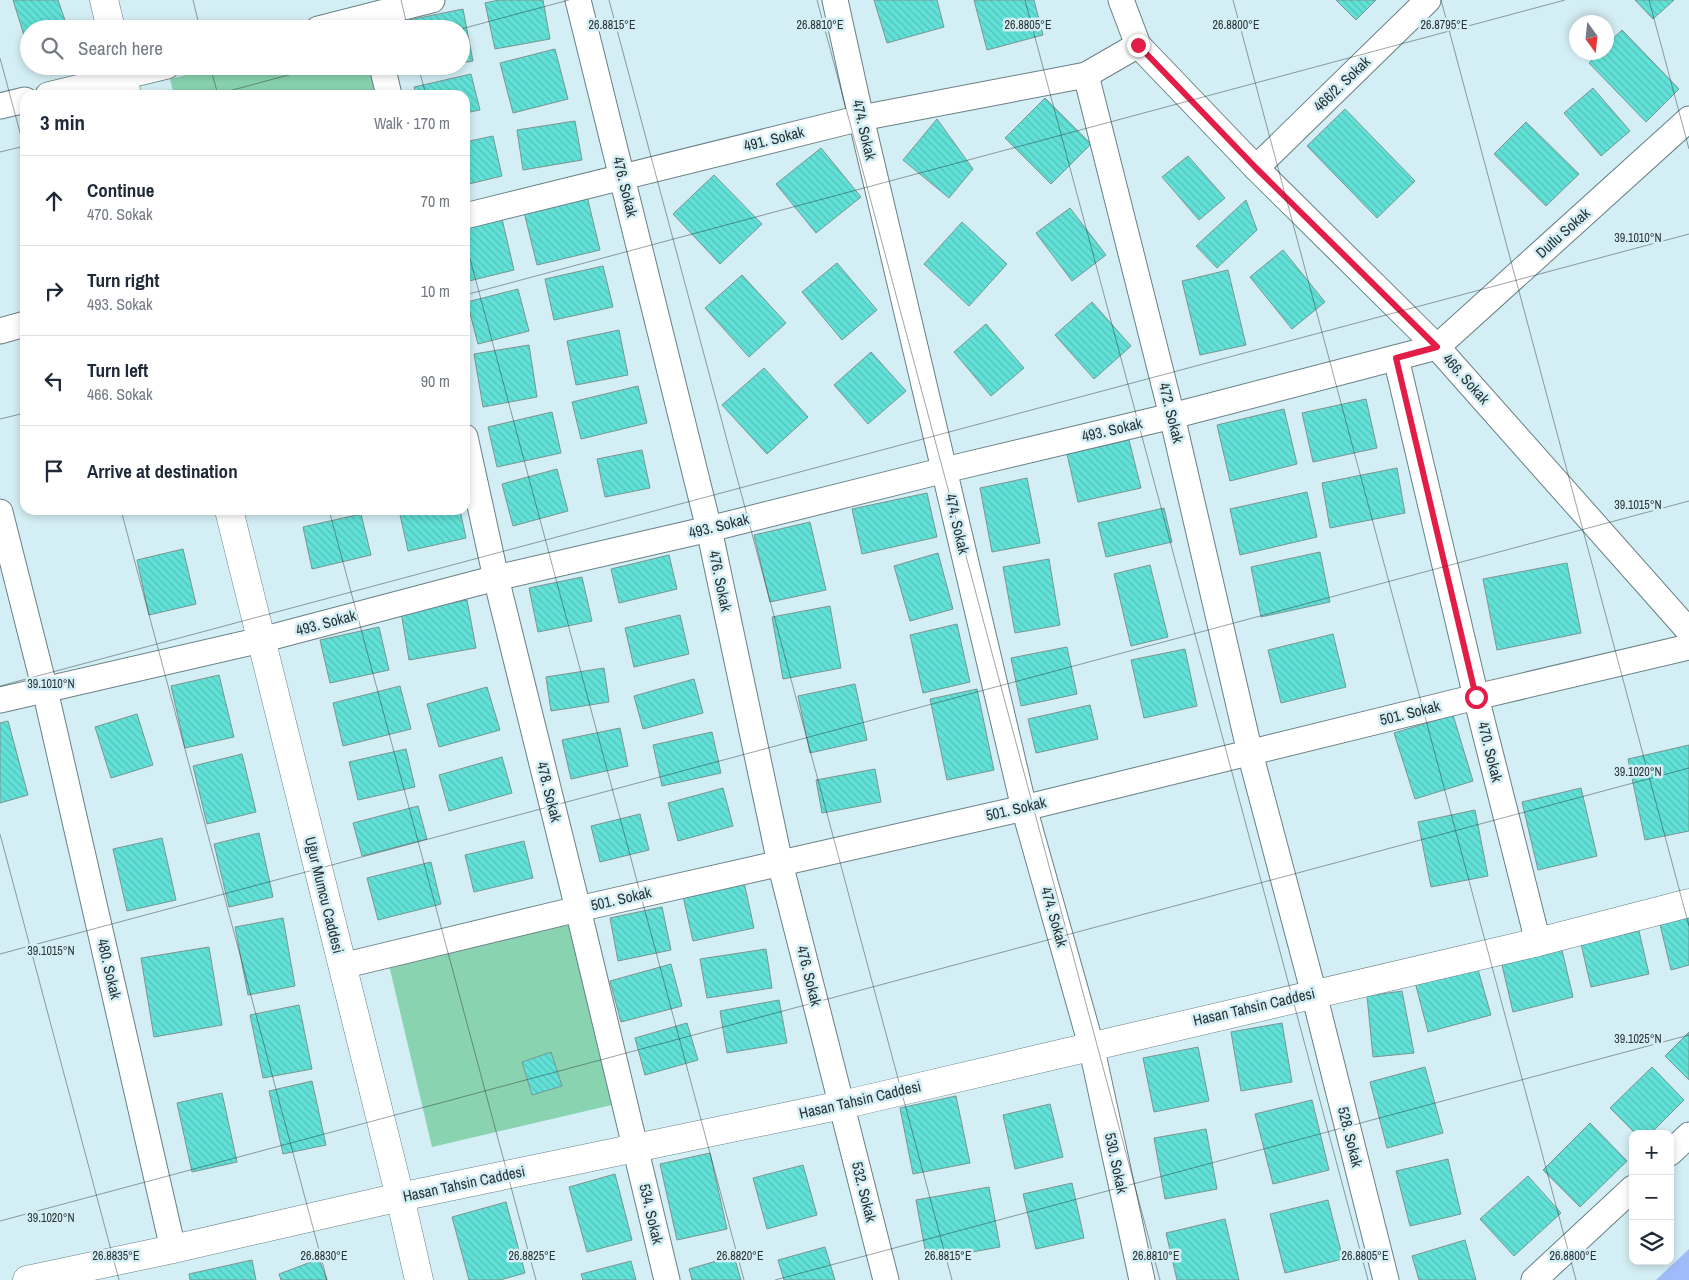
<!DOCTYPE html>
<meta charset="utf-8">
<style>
:root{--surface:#fff;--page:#f6f6f7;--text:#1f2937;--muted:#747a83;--line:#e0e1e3}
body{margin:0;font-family:"Archivo Narrow",sans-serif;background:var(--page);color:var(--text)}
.controls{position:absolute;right:15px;bottom:15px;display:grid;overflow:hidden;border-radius:10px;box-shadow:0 2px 8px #0003}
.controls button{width:45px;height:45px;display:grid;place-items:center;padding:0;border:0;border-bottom:1px solid var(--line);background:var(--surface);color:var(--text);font:25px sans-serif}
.compass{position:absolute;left:1569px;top:15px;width:45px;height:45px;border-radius:50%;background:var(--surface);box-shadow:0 2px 8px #0003;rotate:165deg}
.stop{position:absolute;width:15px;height:15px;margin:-11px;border:4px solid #e11d48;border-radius:50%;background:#fff}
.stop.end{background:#e11d48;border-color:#fff;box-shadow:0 1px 5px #0008}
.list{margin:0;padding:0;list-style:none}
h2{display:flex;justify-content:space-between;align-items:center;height:65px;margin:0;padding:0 20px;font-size:21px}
h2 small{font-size:16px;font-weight:400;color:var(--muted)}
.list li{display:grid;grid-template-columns:32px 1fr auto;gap:15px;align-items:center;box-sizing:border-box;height:90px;padding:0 20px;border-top:1px solid var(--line)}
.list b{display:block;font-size:19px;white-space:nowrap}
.list p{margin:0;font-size:16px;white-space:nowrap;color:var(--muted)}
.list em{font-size:16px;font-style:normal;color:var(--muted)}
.icon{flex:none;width:28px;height:28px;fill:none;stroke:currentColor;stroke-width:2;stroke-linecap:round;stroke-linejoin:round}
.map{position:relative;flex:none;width:1689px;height:1280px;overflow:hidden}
.search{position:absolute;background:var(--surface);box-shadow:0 2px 8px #0003;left:20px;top:20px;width:450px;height:55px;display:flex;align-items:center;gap:12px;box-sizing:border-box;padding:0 18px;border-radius:28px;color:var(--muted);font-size:19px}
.panel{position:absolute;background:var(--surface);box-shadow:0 2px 8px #0003;left:20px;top:90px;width:450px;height:425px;border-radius:15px}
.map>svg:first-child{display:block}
</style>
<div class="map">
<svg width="1689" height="1280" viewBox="0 0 1689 1280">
<defs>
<pattern id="building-back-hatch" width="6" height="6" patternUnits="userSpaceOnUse" patternTransform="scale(1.25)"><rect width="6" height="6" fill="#61e1d7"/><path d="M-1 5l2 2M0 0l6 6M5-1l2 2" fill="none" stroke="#54c2b9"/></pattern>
</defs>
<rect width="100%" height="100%" fill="#d3eef4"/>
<g fill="#89d3b0">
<path d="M222,66H372L379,95H174L170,79Z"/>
<path d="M573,922L616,1104L432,1147L389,965Z"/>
</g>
<path fill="#a0bcf8" d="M1689,1249V1280H1656Z"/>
<g fill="url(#building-back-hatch)" stroke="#7b9592">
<path d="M13,0H58L68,29H29V44L27,45Z"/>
<path d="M499,0H543L550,39L495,49L485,3Z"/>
<path d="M874,0H937L944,27L887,43Z"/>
<path d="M974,0H1034L1043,35L987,50Z"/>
<path d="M1336,0H1376L1356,20Z"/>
<path d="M1635,0H1674L1653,19Z"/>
<path d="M463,9L473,61L461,63V29H400L399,22Z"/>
<path d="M1622,30L1679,89L1646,122L1589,63L1599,52H1606V45Z"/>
<path d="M555,49L568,99L513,113L500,63Z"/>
<path d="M407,66H447L409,74Z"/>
<path d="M471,74L480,110L465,113V95H416L414,87Z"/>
<path d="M1593,88L1630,131L1601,156L1564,113Z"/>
<path d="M1045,98L1091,144L1051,184L1005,138Z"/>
<path d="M1345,109L1415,181L1377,218L1307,146Z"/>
<path d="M937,119L973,169L949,198L903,160Z"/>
<path d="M575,121L582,160L523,170L517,130Z"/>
<path d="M1526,122L1579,174L1546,206L1494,154Z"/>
<path d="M493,136L502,176L465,185V142Z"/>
<path d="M821,148L861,197L816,233L776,184Z"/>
<path d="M1188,156L1225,198L1199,220L1162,177Z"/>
<path d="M714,175L762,224L720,264L673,214Z"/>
<path d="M587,196L600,250L537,265L524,212Z"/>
<path d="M1246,200L1257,230L1217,268L1196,246Z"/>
<path d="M1070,208L1106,255L1072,281L1036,233Z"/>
<path d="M502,219L514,270L465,282V228Z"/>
<path d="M962,222L1007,264L969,306L924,264Z"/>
<path d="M1283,250L1325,302L1292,329L1250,277Z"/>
<path d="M837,263L877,310L842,340L802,292Z"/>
<path d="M603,266L613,307L554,320L545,279Z"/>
<path d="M1228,270L1246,345L1200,355L1182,281Z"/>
<path d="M742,275L786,323L749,357L705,308Z"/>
<path d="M518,289L529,331L478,344L467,302Z"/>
<path d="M1092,302L1131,346L1094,379L1055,335Z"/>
<path d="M986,324L1024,368L991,396L954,352Z"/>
<path d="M619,330L628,375L576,385L567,341Z"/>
<path d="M529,345L537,397L483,407L474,354Z"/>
<path d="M871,352L906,391L868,424L834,385Z"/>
<path d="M764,368L808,417L767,454L722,405Z"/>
<path d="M638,386L647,423L581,439L572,402Z"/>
<path d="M1366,399L1377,448L1313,462L1302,413Z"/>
<path d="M1284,409L1297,464L1230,481L1217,425Z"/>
<path d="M552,412L561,453L497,467L488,427Z"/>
<path d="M1129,440L1141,488L1078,502L1067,454Z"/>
<path d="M642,450L650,488L605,497L597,459Z"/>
<path d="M1397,468L1405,513L1330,528L1322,483Z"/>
<path d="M557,469L568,511L513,526L502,484Z"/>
<path d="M1027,478L1040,543L992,552L980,488Z"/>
<path d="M1307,492L1317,537L1240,555L1230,509Z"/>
<path d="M927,493L937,537L862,554L852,509Z"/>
<path d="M1164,508L1172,542L1106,557L1098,523Z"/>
<path d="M399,510H460L466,538L408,551Z"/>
<path d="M361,514L371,555L312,569L303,527Z"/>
<path d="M810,522L826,590L770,602L754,535Z"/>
<path d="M183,549L196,604L149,615L137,560Z"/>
<path d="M1320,552L1330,602L1261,617L1251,567Z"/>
<path d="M938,553L953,609L910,621L894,566Z"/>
<path d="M669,555L677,589L619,603L611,569Z"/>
<path d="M1049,559L1060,625L1015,633L1003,567Z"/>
<path d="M1567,563L1581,633L1497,650L1483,579Z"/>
<path d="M1150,565L1168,637L1131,646L1114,574Z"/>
<path d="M582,577L592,621L538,632L529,588Z"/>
<path d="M467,600L476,648L409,660L401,612Z"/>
<path d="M830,606L841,668L783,679L772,617Z"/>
<path d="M680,615L689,654L634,667L625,628Z"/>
<path d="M957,624L970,682L923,693L910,635Z"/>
<path d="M379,627L389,670L330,683L320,640Z"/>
<path d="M1333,634L1346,687L1281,703L1268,650Z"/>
<path d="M1067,647L1077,694L1021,706L1011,658Z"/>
<path d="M1185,649L1197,706L1144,718L1131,660Z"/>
<path d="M604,668L609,702L551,711L546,677Z"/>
<path d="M219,675L234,737L185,748L171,686Z"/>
<path d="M694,679L703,713L643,729L634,696Z"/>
<path d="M855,684L867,740L810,753L798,696Z"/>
<path d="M400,686L411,729L343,746L333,703Z"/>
<path d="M487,687L500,730L439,747L427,704Z"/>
<path d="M977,689L994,770L947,780L930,699Z"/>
<path d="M1090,705L1098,739L1036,753L1028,719Z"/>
<path d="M137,714L153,765L111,778L95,727Z"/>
<path d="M1453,715L1473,781L1415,799L1394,733Z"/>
<path d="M8,721L28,795L0,803V723Z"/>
<path d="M620,728L628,766L571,779L562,740Z"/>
<path d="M712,732L721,773L662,786L653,745Z"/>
<path d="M1689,745V831L1645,840L1628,759Z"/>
<path d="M406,749L415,787L358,800L349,762Z"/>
<path d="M242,754L256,812L207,824L193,766Z"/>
<path d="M502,757L512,793L449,811L439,775Z"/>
<path d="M875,769L881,802L822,813L816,780Z"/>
<path d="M723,788L733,826L678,841L668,803Z"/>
<path d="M1581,788L1597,856L1538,870L1522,802Z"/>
<path d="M418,806L427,839L362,856L353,823Z"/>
<path d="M1475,810L1488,876L1431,887L1418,822Z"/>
<path d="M640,814L649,850L600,862L591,826Z"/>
<path d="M259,833L273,897L229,907L214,844Z"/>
<path d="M162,838L176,900L127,911L113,849Z"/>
<path d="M524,841L533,878L474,892L465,855Z"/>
<path d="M431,862L441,904L378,920L367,878Z"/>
<path d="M744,882L754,928L693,941L683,896Z"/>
<path d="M1689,904V965L1671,970L1657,912Z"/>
<path d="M662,907L671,950L618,961L610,918Z"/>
<path d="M283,918L295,986L248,995L235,927Z"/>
<path d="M1639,931L1649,974L1591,987L1581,944Z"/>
<path d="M209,947L222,1025L154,1037L141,958Z"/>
<path d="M766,949L772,988L707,998L700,959Z"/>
<path d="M1562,950L1573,997L1513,1012L1502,965Z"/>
<path d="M671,964L682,1006L621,1022L610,981Z"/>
<path d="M1477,966L1491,1015L1428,1032L1415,982Z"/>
<path d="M1402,991L1414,1053L1373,1057L1367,996Z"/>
<path d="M779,1000L787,1043L727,1053L720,1011Z"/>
<path d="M299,1005L312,1069L263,1078L250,1015Z"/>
<path d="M687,1023L698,1060L645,1075L635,1038Z"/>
<path d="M1282,1023L1292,1082L1241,1091L1231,1032Z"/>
<path d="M1689,1032V1080L1665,1056Z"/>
<path d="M1198,1047L1209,1101L1154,1112L1143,1058Z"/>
<path d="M551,1052L562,1086L532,1095L522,1062Z"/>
<path d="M1425,1067L1443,1133L1387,1148L1370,1082Z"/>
<path d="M1652,1067L1684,1100L1650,1134H1636L1610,1108Z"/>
<path d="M312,1081L326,1145L283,1154L269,1091Z"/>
<path d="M222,1093L237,1162L192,1172L177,1103Z"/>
<path d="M956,1096L970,1163L913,1174L900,1108Z"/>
<path d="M1312,1100L1329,1170L1273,1184L1255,1114Z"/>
<path d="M1050,1104L1063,1157L1015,1169L1003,1115Z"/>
<path d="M1590,1123L1627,1161L1580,1207L1543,1170Z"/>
<path d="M1206,1129L1217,1189L1165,1199L1154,1138Z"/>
<path d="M710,1153L727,1229L677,1240L660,1164Z"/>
<path d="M1448,1159L1461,1214L1410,1226L1396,1171Z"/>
<path d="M803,1165L817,1215L767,1229L753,1178Z"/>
<path d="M615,1174L632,1240L587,1252L569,1187Z"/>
<path d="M1528,1176L1561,1213L1514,1256L1480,1219Z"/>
<path d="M1072,1183L1084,1238L1036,1249L1023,1194Z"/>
<path d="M989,1187L1000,1247L927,1260L916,1200Z"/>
<path d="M1328,1200L1343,1259L1285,1273L1270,1214Z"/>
<path d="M506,1202L525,1273L500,1280H469L452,1217Z"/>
<path d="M1225,1219L1239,1280H1177L1166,1233Z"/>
<path d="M1465,1240L1476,1280H1419L1412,1256Z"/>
<path d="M825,1247L835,1280H784L778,1260Z"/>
<path d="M734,1256L741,1280H692L689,1269Z"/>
<path d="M319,1259L327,1280H281L279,1274Z"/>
<path d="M252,1260L256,1280H190L189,1274Z"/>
<path d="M631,1261L636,1280H583L581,1274Z"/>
</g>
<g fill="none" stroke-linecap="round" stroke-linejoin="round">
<defs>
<g id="minor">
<path d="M578,0L709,529L780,863L886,1280"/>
<path d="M835,0L861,118L1024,808L1091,1045L1142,1280"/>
<path d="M1121,0L1138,45L1256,168L1437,347L1689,631"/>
<path d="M318,29L432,0"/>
<path d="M382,66L389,95"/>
<path d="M1086,75L1172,416L1250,753L1314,994L1386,1280"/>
<path d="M48,95L167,66"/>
<path d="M0,106L25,100"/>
<path d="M1256,168L1428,0"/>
<path d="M465,216L861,118L1086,75L1138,45"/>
<path d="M0,331L25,324"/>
<path d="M1396,358L1476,697L1538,942"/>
<path d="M465,437L496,578L578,909L667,1280"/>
<path d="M0,512L45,690L173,1249"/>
<path d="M0,700L261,640L496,578L709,529L945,470L1172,416L1437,347L1689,119"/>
<path d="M342,966L578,909L1024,808L1476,697L1689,647"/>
<path d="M1670,1153L1689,1135"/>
<path d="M1534,1280L1633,1188"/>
</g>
<g id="tertiary">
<path d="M104,0L111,29"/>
<path d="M120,66L127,95"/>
<path d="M229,510L400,1197L419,1280"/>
<path d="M27,1280L173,1249L400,1197L842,1105L1538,942L1689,903"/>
</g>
</defs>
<use href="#minor" stroke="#688086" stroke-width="27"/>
<use href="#tertiary" stroke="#688086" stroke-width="29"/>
<use href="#minor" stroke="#fff" stroke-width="25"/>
<use href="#tertiary" stroke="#fff" stroke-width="28"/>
</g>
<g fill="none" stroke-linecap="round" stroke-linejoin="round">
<path stroke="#e11d48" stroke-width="6" d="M1138,45L1256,168L1437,347L1396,358L1476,697"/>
</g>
<path fill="none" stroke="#293335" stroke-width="1" stroke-opacity="0.45" d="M193,0L200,29M401,0L408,29M609,0L952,1280M817,0L1160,1280M1025,0L1368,1280M1233,0L1576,1280M1441,0L1689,926M1649,0L1689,149M461,29L569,0M0,58L25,151M210,66L218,95M418,66L426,95M214,95L322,66M0,152L25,146M465,240L744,1280M465,295L1565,0M0,419L25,413M121,510L327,1280M329,510L536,1280M0,686L1689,234M0,834L119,1280M0,954L1689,501M0,1221L1689,768M775,1280L1689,1035"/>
<g text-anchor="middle" stroke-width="5" stroke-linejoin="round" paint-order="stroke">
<g font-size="15" fill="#293335" stroke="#d3eef4">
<text transform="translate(1342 84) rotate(-44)" y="5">466/2. Sokak</text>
<text transform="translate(864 130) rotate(77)" y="5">474. Sokak</text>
<text transform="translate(774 139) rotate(-14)" y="5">491. Sokak</text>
<text transform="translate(625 187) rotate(76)" y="5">476. Sokak</text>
<text transform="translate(1563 233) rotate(-42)" y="5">Dutlu Sokak</text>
<text transform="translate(1466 379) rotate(48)" y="5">466. Sokak</text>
<text transform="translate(1171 413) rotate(76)" y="5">472. Sokak</text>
<text transform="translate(1112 430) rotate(-13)" y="5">493. Sokak</text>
<text transform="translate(957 524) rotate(77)" y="5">474. Sokak</text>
<text transform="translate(719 526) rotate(-14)" y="5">493. Sokak</text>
<text transform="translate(720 581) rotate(78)" y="5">476. Sokak</text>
<text transform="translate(326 623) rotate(-15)" y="5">493. Sokak</text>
<text transform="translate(1410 713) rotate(-14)" y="5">501. Sokak</text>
<text transform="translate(1490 752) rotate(76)" y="5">470. Sokak</text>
<text transform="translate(549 792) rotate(76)" y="5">478. Sokak</text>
<text transform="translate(1016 809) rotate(-13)" y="5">501. Sokak</text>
<text transform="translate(324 895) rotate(76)" y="5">Uğur Mumcu Caddesi</text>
<text transform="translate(621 899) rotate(-13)" y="5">501. Sokak</text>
<text transform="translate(1054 917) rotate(74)" y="5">474. Sokak</text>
<text transform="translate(109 969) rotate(77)" y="5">480. Sokak</text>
<text transform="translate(809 976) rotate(76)" y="5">476. Sokak</text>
<text transform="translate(1254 1007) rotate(-13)" y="5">Hasan Tahsin Caddesi</text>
<text transform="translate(860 1100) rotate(-13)" y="5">Hasan Tahsin Caddesi</text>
<text transform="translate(1350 1137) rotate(76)" y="5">528. Sokak</text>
<text transform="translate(1116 1163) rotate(78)" y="5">530. Sokak</text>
<text transform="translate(464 1184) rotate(-12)" y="5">Hasan Tahsin Caddesi</text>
<text transform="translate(864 1192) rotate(76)" y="5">532. Sokak</text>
<text transform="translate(651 1214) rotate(77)" y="5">534. Sokak</text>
</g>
</g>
<g font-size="12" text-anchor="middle" fill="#293335" stroke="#d3eef4" stroke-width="5" stroke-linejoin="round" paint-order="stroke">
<text x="612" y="29">26.8815°E</text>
<text x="820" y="29">26.8810°E</text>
<text x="1028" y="29">26.8805°E</text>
<text x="1236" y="29">26.8800°E</text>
<text x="1444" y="29">26.8795°E</text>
<text x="1638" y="242">39.1010°N</text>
<text x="1638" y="509">39.1015°N</text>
<text x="51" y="688">39.1010°N</text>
<text x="1638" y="776">39.1020°N</text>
<text x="51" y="955">39.1015°N</text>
<text x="1638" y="1043">39.1025°N</text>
<text x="51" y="1222">39.1020°N</text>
<text x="116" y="1260">26.8835°E</text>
<text x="324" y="1260">26.8830°E</text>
<text x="532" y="1260">26.8825°E</text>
<text x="740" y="1260">26.8820°E</text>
<text x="948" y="1260">26.8815°E</text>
<text x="1156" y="1260">26.8810°E</text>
<text x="1365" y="1260">26.8805°E</text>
<text x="1573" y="1260">26.8800°E</text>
</g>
</svg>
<div class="controls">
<button>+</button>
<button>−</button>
<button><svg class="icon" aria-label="layers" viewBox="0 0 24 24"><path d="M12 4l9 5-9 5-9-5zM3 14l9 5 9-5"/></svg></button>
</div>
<svg class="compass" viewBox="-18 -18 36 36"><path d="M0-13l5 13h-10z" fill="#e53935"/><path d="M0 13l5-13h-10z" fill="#747a83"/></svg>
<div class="stop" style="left:1476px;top:697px"></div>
<div class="stop end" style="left:1138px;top:45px"></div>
<div class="search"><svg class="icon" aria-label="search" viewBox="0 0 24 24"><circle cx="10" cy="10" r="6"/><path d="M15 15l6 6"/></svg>Search here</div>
<section class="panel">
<h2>3 min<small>Walk · 170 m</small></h2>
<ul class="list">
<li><svg class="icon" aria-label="ahead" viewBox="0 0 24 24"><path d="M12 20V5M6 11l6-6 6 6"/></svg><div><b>Continue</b><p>470. Sokak</p></div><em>70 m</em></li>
<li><svg class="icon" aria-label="right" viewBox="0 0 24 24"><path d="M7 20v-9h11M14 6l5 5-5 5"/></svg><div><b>Turn right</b><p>493. Sokak</p></div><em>10 m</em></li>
<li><svg class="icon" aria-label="left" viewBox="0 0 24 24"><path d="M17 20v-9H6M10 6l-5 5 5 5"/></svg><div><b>Turn left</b><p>466. Sokak</p></div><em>90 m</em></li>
<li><svg class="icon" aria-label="arrive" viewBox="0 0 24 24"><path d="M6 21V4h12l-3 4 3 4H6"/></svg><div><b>Arrive at destination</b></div></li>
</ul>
</section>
</div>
